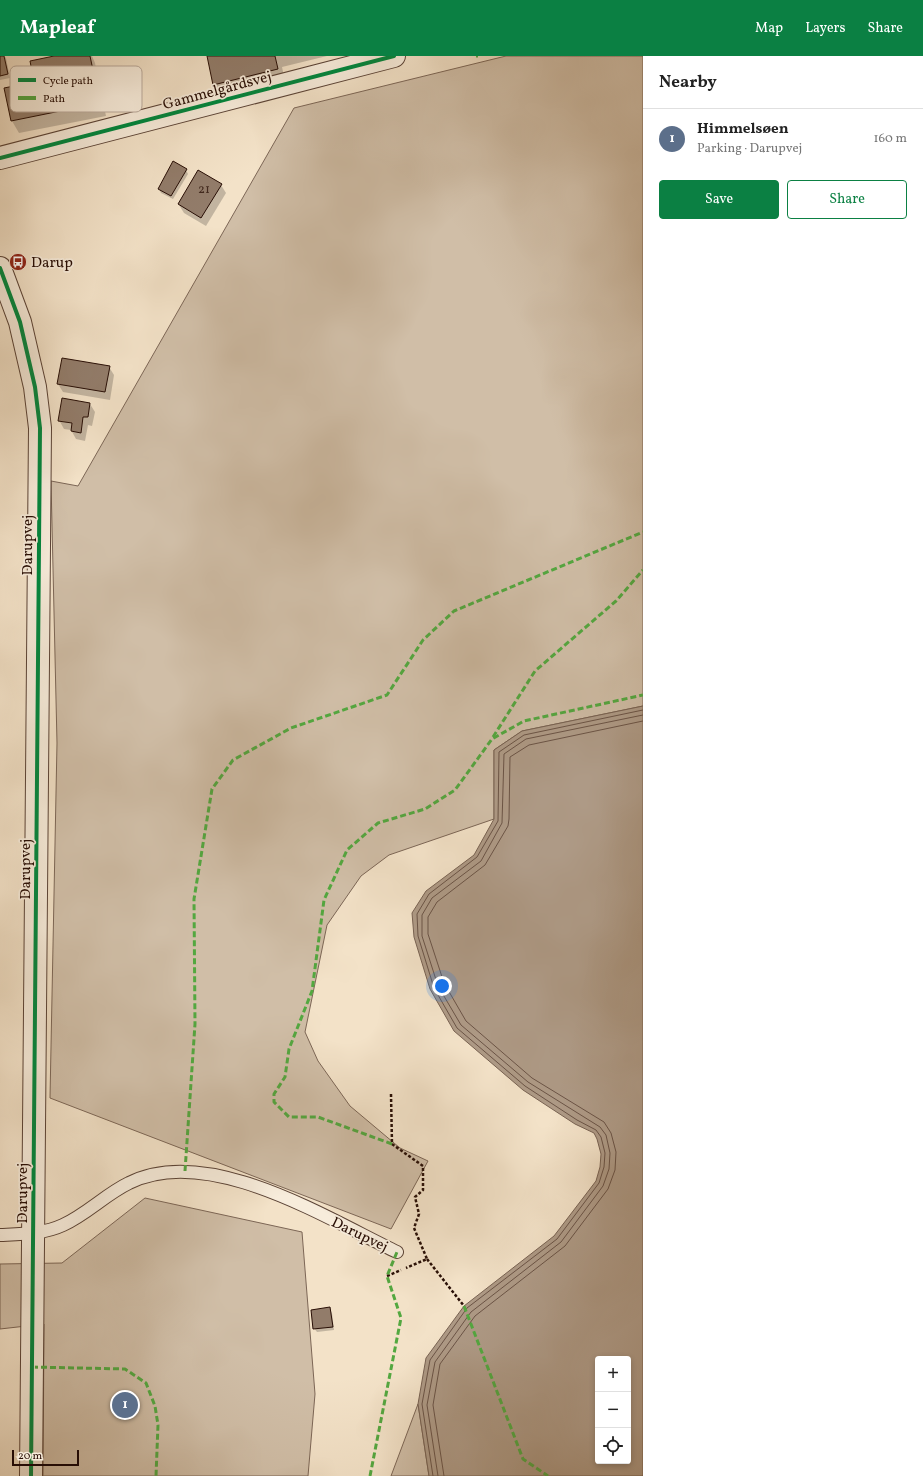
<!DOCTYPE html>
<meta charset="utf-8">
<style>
:root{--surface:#fff;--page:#f6f6f6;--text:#222;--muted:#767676;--line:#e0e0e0;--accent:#0b8043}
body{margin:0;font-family:Vollkorn,serif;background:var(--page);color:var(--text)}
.controls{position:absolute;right:12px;bottom:12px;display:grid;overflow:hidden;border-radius:4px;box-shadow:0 2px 6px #0003}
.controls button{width:36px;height:36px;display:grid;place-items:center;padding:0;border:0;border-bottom:1px solid var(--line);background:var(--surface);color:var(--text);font:20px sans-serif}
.scale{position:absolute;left:12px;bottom:10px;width:67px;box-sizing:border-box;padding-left:4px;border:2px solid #280e05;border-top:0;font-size:11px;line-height:14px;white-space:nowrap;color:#280e05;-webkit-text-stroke:3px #f7ecdb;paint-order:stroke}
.you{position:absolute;left:442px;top:930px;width:14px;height:14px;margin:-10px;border:3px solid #fff;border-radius:50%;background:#1a73e8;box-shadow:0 0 0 6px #1a73e833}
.badge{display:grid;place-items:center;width:26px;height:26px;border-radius:50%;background:var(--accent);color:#fff;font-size:13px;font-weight:700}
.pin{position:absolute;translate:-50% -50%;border:2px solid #fff;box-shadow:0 1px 4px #0006}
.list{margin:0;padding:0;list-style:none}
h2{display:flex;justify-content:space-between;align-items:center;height:52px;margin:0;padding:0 16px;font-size:17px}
h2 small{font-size:13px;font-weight:400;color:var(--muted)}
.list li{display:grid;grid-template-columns:26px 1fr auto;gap:12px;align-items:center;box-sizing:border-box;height:60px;padding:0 16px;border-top:1px solid var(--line)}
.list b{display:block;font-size:15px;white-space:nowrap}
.list p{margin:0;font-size:13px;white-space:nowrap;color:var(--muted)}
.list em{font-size:13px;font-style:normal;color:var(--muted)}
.actions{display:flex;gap:8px;padding:12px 16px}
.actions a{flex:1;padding:9px 0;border:1px solid var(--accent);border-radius:4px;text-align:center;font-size:14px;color:var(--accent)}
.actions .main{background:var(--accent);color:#fff}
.icon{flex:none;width:22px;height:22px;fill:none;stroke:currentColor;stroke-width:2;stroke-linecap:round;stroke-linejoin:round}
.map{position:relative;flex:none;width:643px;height:1420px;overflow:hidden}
header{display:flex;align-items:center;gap:24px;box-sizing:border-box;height:56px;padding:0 20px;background:var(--accent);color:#fff}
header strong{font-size:19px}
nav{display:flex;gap:22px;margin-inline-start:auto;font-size:14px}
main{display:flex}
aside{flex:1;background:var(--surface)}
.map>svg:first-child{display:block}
</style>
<header>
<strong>Mapleaf</strong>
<nav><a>Map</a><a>Layers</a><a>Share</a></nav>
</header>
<main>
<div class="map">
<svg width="643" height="1420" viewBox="0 0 643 1420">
<rect width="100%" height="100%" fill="#f3e2c8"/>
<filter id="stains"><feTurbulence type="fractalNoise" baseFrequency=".005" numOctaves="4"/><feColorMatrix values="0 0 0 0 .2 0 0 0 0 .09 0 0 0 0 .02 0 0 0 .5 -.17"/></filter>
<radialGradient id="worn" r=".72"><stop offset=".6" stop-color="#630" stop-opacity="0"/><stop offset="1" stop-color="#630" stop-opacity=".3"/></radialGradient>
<g fill="#d0bea7" stroke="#7c6656">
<path d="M506,0H643V650L522,675L494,694V763L389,799L361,820L327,869L305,976L318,1005L350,1050L400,1092L428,1105L391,1173L50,1042L57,687L51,425L78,430L294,52Z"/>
<path d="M145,1142L302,1176L315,1338L308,1420H43L44,1268L0,1273V1208L62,1207Z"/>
<path d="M418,1348L429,1420H391Z"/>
</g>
<path fill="#ae9a86" stroke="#786252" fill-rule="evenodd" d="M643,650V1420H429L418,1348L426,1302L464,1250L554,1180L596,1125L600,1111L601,1098L597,1083L594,1077L575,1068L523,1034L454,975L430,933L414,881L412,857L426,835L474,799L494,763V694L522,675ZM598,1303H628V1405H598Z"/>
<g fill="#0003">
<path d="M0,0H4L6,2L10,22L0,24Z"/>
<path d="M59,0H92L95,7L106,60L19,77L12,65L5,33L35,27Z"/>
<path d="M208,0H327L282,11L286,30L223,44L214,28Z"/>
<path d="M186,114L188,118L173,143L161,137L159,133Z"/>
<path d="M221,129L226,137L206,170L184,157L179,149Z"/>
<path d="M109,311L114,319L110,344L63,336L58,328Z"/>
<path d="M90,348L95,356L92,370L88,369L85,385L76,383L71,374L64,373L59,364Z"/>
<path d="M330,1253L332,1257L334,1274L317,1276L314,1272Z"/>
</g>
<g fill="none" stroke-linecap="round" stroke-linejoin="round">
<g stroke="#6b5446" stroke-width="1">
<path d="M433,1420L422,1348L430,1304L467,1252L557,1183L599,1127L604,1111L605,1097L601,1081L596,1074L577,1064L525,1030L457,972L434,932L418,880L417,858L429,838L477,801L498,765L499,696L524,679L643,654"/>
<path d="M438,1420L427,1349L435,1306L471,1256L561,1186L603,1130L609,1113L610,1097L606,1079L600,1071L528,1026L461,969L438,930L422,880V859L432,842L481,805L502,767L504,698L526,683L643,659"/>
<path d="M444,1420L433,1349L440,1308L475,1260L565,1190L608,1133L615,1114L616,1096L611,1077L604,1066L532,1022L466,965L444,927L428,878V861L437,846L485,809L508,770L509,763L510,701L529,689L643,665"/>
</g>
</g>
<g fill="#927c6a" stroke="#280e05">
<path d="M0,0H4L8,18L0,20Z"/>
<path d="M54,0H90L100,47L11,65L4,32L34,26L30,5Z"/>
<path d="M207,0H275L278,13L213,29Z"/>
<path d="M173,105L187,113L171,140L158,133Z"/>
<path d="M198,114L222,128L201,162L178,148Z"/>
<path d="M62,302L110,310L105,336L57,328Z"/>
<path d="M62,342L90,347L88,361H83L81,377L71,375L72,367L58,365Z"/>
<path d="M330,1251L333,1271L313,1273L311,1254Z"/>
</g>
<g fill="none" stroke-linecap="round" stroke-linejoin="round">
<defs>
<path id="service" d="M0,1179C20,1178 44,1178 63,1169C87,1158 106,1138 129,1127C207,1087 326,1162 397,1196"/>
<g id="tertiary">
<path d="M0,102L394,0"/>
<path d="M0,212L20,266L35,331L40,372L31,1420"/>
</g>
</defs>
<use href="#service" stroke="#5b4336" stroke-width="14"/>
<use href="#tertiary" stroke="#5b4336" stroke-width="24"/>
<g stroke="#280e05" stroke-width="2.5" stroke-dasharray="3 2" stroke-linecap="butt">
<path d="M391,1038L392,1088L423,1110V1134L415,1141L419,1158L414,1172L427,1203L406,1212"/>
<path d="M427,1203L464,1250"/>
<path d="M387,1220L401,1214"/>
</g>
<use href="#service" stroke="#f7ecdb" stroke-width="12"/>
<use href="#tertiary" stroke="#f7ecdb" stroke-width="22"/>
<g stroke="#53a840" stroke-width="3" stroke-dasharray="6 3" stroke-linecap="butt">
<path d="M476,0H478"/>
<path d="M493,681L535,615L616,545L643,514"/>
<path d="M392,1088L318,1061H289L274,1046V1038L285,1021L289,993L312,935L324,844L347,794L378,767L425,753L455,734L492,683L524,665L643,639"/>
<path d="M185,1115L195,968L194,843L212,733L233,704L291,672L387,639L423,584L454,555L643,476"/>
<path d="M464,1250L523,1403L548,1420"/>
<path d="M32,1311L125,1313L146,1327L155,1350L158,1369L156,1420"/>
<path d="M370,1420L401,1262L387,1220L397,1196"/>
</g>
<defs>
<g id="cycleway">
<path d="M0,102L394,0"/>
<path d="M0,212L20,266L35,331L40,372L31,1420"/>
</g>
</defs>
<use href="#cycleway" stroke="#f7ecdb" stroke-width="6"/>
<use href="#cycleway" stroke="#00873e" stroke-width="4"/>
</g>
<defs>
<symbol id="bus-disc" viewBox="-11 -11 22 22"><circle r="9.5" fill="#8f2418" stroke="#f7ecdb"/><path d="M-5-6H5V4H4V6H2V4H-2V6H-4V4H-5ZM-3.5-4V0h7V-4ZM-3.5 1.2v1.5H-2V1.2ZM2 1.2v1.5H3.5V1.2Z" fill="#fff"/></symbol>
</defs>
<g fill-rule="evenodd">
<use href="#bus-disc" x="8" y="196" width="20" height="20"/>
</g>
<g text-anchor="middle" stroke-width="3.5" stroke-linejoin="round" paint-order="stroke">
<g font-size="13" fill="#422a1e">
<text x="204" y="137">21</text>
</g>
<g font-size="15" fill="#280e05" stroke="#f7ecdb">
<text transform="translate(217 34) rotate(-15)" y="5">Gammelgårdsvej</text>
<text transform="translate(27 489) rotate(-90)" y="5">Darupvej</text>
<text transform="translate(25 813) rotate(-90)" y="5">Darupvej</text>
<text transform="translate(22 1137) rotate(-90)" y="5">Darupvej</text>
<text transform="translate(360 1178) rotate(26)" y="5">Darupvej</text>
</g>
<g font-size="15" fill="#280e05" stroke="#f7ecdb" text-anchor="start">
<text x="31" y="211">Darup</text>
</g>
</g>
<rect x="10" y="10" width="132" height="46" rx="6" fill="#f7ecdb" stroke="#b9a99b" stroke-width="1"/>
<rect x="18" y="22" width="18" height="4" fill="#00873e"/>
<rect x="18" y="40" width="18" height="4" fill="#53a840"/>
<g font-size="11" fill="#280e05">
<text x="43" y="28">Cycle path</text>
<text x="43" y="46">Path</text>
</g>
<rect width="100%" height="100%" filter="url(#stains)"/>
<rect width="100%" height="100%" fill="url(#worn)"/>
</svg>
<div class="controls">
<button>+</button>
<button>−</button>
<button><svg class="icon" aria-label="locate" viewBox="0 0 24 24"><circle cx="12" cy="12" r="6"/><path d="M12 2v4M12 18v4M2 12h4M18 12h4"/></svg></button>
</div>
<div class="scale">20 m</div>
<div class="you"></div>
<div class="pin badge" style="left:125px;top:1349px;background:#5c6f8a">1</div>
</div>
<aside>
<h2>Nearby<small></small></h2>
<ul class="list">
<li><span class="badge" style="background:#5c6f8a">1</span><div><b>Himmelsøen</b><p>Parking · Darupvej</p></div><em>160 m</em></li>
</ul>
<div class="actions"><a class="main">Save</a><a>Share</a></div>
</aside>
</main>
